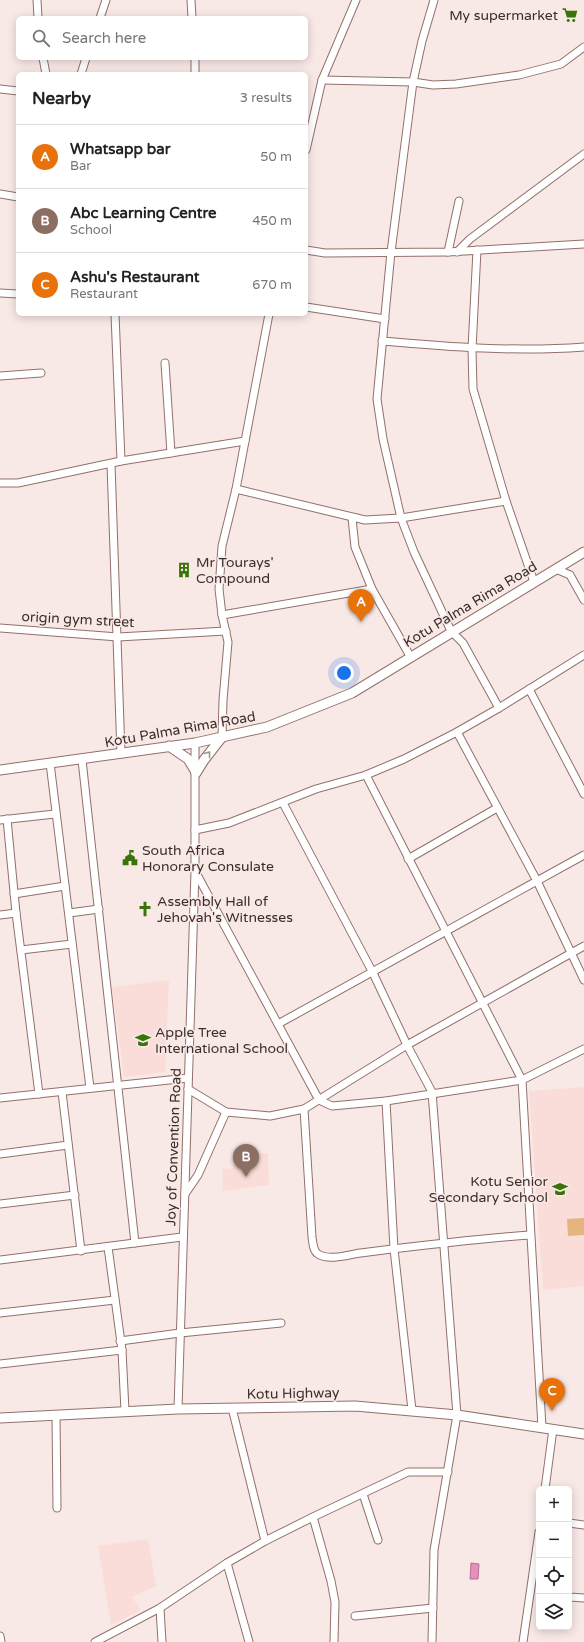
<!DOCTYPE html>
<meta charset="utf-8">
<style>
:root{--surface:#fff;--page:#f2f2f2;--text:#222;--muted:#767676;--line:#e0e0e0;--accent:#397408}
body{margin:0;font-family:"Varela Round",sans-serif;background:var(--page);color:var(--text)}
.controls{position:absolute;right:12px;bottom:12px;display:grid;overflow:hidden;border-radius:6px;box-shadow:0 2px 10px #0003}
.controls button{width:36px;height:36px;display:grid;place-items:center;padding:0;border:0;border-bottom:1px solid var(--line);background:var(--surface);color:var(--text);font:20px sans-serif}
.you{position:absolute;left:344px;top:673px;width:14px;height:14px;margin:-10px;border:3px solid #fff;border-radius:50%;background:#1a73e8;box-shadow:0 0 0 6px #1a73e833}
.badge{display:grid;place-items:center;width:26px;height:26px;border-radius:50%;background:var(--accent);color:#fff;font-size:13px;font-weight:700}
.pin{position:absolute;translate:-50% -33px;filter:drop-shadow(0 1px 2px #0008)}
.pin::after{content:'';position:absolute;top:21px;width:14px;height:12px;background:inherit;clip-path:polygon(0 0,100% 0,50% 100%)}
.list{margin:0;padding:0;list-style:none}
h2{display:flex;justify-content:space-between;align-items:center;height:52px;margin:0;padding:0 16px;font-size:17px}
h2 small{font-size:13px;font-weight:400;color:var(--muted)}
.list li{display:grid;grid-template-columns:26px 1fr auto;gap:12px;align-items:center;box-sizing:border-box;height:64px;padding:0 16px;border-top:1px solid var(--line)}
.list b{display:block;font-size:15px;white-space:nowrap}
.list p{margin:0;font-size:13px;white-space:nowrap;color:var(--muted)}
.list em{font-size:13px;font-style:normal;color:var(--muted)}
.icon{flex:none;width:22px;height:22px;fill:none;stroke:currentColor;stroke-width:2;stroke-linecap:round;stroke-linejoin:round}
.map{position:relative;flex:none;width:584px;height:1642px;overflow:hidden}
.search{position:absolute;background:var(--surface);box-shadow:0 2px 10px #0003;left:16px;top:16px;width:292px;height:44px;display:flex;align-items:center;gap:10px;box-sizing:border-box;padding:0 14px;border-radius:6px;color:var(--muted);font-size:15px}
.panel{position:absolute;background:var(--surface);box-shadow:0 2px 10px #0003;left:16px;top:72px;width:292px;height:244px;border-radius:6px}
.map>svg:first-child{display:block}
</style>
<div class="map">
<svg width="584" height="1642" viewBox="0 0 584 1642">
<rect width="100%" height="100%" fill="#f9e9e6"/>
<g fill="#faddd8">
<path d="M169,980L165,1072L124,1077L112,987Z"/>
<path d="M584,1087V1286L543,1290L529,1091Z"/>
<path d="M268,1153L269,1185L223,1191L222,1169L233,1168L234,1154Z"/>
<path d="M148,1539L156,1586L132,1597L141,1610L111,1625L98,1546Z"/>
</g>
<path fill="#e4b67d" d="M584,1218V1235L568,1236L567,1219Z"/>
<path fill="#e78ebd" stroke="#b47191" d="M471,1563L479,1564L478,1579H470Z"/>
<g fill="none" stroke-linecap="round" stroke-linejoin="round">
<defs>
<g id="street">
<path d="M37,0L38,18"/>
<path d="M191,0L192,18"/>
<path d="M434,0L422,41L413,82L391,252L377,399L383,439L401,518L414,552L451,631L463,643L499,708"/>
<path d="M100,18L106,0"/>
<path d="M43,58L46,74"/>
<path d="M195,58V74"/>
<path d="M81,74L86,58"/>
<path d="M322,80L413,82L433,85L456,84L519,75L561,64L584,47"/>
<path d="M0,89L18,91"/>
<path d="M306,150L322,80L356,0"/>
<path d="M0,194L18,197"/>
<path d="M306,250L325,253L448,252L584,244"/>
<path d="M477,250L472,349L473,389L506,501L534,582"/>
<path d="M448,252L459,201"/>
<path d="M457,252L470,239L584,154"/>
<path d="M0,293L18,294"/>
<path d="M306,307L385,319"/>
<path d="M115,314L121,461"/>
<path d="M382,341C450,347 516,352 584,347"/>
<path d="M165,363L171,453"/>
<path d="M0,376L41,373"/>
<path d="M111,464L121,754"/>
<path d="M0,483H18L121,461L245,441"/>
<path d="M236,489L365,520L401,518L506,501"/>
<path d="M352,518L355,547L372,589L410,656"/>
<path d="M556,569L570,575L584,600"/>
<path d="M222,615L372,589"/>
<path d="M0,628L118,637L226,631"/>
<path d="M529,689L584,794"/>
<path d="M457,732L537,881L584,980"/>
<path d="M222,737L223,700L228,642L222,615L219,589L222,546L236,489L269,314"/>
<path d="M82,760L135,1243"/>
<path d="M50,763L90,1088"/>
<path d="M366,775L522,1080L542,1427"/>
<path d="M283,803L373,973L407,1045L432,1092L457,1415L434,1550L432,1642"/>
<path d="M7,819L16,913L39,1094"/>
<path d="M0,820L55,814"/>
<path d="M195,830L229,823L316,789L366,775L404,759L457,732L499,708L584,655"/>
<path d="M408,859L497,808"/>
<path d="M195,871L319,1100L332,1106L386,1101L522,1080L584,1049"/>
<path d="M14,894L65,886"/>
<path d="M69,913L99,909"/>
<path d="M0,915L16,913"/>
<path d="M21,950L72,944"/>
<path d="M278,1024L584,855"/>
<path d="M188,1089L226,1112L270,1116L304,1109L407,1045L584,946"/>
<path d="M62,1092L81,1251"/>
<path d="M0,1098L188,1078"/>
<path d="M386,1101L394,1249L412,1410"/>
<path d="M304,1109L312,1237C313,1243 313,1251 318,1254C329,1261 348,1255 360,1253C417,1246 473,1239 530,1235"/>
<path d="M0,1154L68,1145"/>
<path d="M185,1194L198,1175L226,1112"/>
<path d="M0,1204L75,1195"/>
<path d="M108,1247L122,1350L125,1411"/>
<path d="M0,1260L182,1237"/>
<path d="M0,1313L115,1300"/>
<path d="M120,1341L180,1333L281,1323"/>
<path d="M0,1364L122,1350"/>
<path d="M232,1408L265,1541"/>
<path d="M178,1409L195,871V743"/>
<path d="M56,1415L57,1508"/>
<path d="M545,1489L553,1429"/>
<path d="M363,1494L378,1540"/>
<path d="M313,1517L331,1581L335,1602L334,1642"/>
<path d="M569,1523L584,1525"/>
<path d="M227,1563L249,1642"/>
<path d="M569,1597L584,1598"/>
<path d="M160,1608L162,1642"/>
<path d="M355,1616L433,1608"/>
<path d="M0,1636L1,1642"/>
<path d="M95,1642L160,1608L227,1563L265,1541L313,1517L408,1472H448"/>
<path d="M523,1642L539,1532"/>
</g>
<g id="secondary">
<path d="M169,746L188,759L196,772"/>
<path d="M0,770L195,743L267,727L352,693L584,552"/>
<path d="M196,773L204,760L222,737"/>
<path d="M0,1418L178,1409L355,1406L457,1415L584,1434"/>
</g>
</defs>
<use href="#street" stroke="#92706a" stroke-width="9"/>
<use href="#secondary" stroke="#92706a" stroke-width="11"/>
<use href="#street" stroke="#fff" stroke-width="7"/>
<use href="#secondary" stroke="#fff" stroke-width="9"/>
</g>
<defs><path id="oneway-chevron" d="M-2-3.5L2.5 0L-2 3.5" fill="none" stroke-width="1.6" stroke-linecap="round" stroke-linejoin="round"/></defs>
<use stroke="#9e9695" href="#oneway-chevron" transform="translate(208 754) rotate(-53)"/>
<defs>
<symbol id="supermarket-bare" viewBox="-9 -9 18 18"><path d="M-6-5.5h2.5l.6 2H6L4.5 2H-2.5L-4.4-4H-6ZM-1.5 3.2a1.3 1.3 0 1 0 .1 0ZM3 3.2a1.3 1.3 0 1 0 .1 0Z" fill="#397408" stroke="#f9e9e6" stroke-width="2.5" paint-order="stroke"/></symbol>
<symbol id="building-bare" viewBox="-9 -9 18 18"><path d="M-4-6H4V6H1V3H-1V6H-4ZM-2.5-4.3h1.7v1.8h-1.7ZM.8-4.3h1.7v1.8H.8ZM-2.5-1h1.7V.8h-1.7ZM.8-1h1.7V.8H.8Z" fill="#397408" stroke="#f9e9e6" stroke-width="2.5" paint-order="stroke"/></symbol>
<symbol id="civic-bare" viewBox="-9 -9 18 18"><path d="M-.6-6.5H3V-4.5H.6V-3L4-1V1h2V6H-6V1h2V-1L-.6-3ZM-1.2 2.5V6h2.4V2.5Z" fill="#397408" stroke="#f9e9e6" stroke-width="2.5" paint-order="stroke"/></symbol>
<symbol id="church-bare" viewBox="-9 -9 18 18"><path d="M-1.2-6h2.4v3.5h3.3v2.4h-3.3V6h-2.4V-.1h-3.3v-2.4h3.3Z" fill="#397408" stroke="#f9e9e6" stroke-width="2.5" paint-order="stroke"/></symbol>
<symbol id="school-bare" viewBox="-9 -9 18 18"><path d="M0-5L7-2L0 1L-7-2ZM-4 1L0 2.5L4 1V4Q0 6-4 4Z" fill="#397408" stroke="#f9e9e6" stroke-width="2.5" paint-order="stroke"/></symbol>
</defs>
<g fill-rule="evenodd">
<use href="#supermarket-bare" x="559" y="4" width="22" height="22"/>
<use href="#building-bare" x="173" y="559" width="22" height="22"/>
<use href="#civic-bare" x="119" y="847" width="22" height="22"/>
<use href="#church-bare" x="134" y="898" width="22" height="22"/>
<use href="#school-bare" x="132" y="1029" width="22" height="22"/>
<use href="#school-bare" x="549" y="1178" width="22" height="22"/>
</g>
<g text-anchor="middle" stroke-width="3" stroke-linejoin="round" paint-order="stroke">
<g font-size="14" fill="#3c2d2b" stroke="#f9e9e6" text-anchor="start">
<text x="558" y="20" text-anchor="end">My supermarket</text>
<text x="196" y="567">Mr Tourays'<tspan x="196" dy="16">Compound</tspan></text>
<text x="142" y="855">South Africa<tspan x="142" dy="16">Honorary Consulate</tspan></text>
<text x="157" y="906">Assembly Hall of<tspan x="157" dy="16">Jehovah's Witnesses</tspan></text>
<text x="155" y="1037">Apple Tree<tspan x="155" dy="16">International School</tspan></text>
<text x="548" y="1186" text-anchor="end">Kotu Senior<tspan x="548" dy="16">Secondary School</tspan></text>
</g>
<g font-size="14" fill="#3c2d2b" stroke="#f9e9e6">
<text transform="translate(470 604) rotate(-31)" y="5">Kotu Palma Rima Road</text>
<text transform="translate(78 619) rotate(3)" y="5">origin gym street</text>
<text transform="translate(180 729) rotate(-10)" y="5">Kotu Palma Rima Road</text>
<text transform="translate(173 1147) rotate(-88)" y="5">Joy of Convention Road</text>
<text transform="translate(293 1393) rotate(-1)" y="5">Kotu Highway</text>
</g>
</g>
</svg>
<div class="controls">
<button>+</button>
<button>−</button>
<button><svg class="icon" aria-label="locate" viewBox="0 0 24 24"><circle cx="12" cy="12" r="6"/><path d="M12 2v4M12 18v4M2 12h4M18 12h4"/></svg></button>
<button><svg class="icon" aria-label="layers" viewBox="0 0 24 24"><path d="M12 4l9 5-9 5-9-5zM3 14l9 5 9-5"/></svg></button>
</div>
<div class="you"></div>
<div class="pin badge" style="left:361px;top:622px;background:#e8710a">A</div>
<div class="pin badge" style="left:246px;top:1177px;background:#8d6e63">B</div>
<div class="pin badge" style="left:552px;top:1411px;background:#e8710a">C</div>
<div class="search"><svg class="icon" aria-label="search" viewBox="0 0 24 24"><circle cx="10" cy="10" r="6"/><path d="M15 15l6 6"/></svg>Search here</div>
<section class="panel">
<h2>Nearby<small>3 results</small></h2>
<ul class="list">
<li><span class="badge" style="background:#e8710a">A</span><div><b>Whatsapp bar</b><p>Bar</p></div><em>50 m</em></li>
<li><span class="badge" style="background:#8d6e63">B</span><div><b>Abc Learning Centre</b><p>School</p></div><em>450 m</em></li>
<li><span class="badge" style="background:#e8710a">C</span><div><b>Ashu's Restaurant</b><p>Restaurant</p></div><em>670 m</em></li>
</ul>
</section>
</div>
